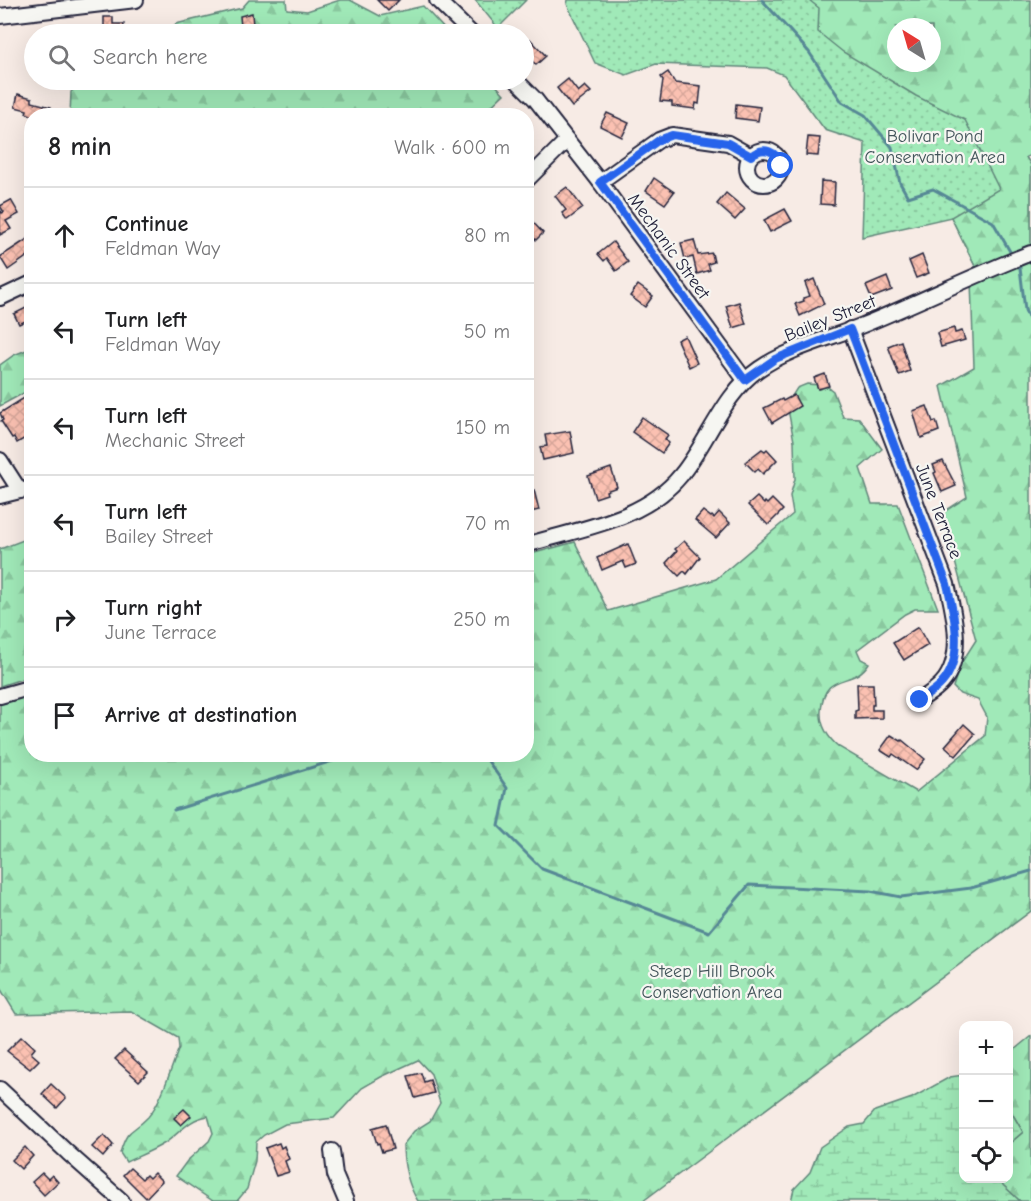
<!DOCTYPE html>
<meta charset="utf-8">
<style>
:root{--surface:#fff;--page:#f6f6f6;--text:#202124;--muted:#757577;--line:#e0e0e0}
body{margin:0;font-family:"Comic Neue",sans-serif;background:var(--page);color:var(--text)}
.controls{position:absolute;right:18px;bottom:18px;display:grid;overflow:hidden;border-radius:12px;box-shadow:0 6px 24px #0002}
.controls button{width:54px;height:54px;display:grid;place-items:center;padding:0;border:0;border-bottom:2px solid var(--line);background:var(--surface);color:var(--text);font:30px sans-serif}
.compass{position:absolute;left:887px;top:18px;width:54px;height:54px;border-radius:50%;background:var(--surface);box-shadow:0 6px 24px #0002;rotate:323deg}
.stop{position:absolute;width:18px;height:18px;margin:-14px;border:4px solid #2563eb;border-radius:50%;background:#fff}
.stop.end{background:#2563eb;border-color:#fff;box-shadow:0 2px 6px #0008}
.list{margin:0;padding:0;list-style:none}
h2{display:flex;justify-content:space-between;align-items:center;height:78px;margin:0;padding:0 24px;font-size:26px}
h2 small{font-size:20px;font-weight:400;color:var(--muted)}
.list li{display:grid;grid-template-columns:39px 1fr auto;gap:18px;align-items:center;box-sizing:border-box;height:96px;padding:0 24px;border-top:2px solid var(--line)}
.list b{display:block;font-size:22px;white-space:nowrap}
.list p{margin:0;font-size:20px;white-space:nowrap;color:var(--muted)}
.list em{font-size:20px;font-style:normal;color:var(--muted)}
.icon{flex:none;width:33px;height:33px;fill:none;stroke:currentColor;stroke-width:2;stroke-linecap:round;stroke-linejoin:round}
.map{position:relative;flex:none;width:1031px;height:1201px;overflow:hidden}
.search{position:absolute;background:var(--surface);box-shadow:0 6px 24px #0002;left:24px;top:24px;width:510px;height:66px;display:flex;align-items:center;gap:15px;box-sizing:border-box;padding:0 21px;border-radius:33px;color:var(--muted);font-size:22px}
.panel{position:absolute;background:var(--surface);box-shadow:0 6px 24px #0002;left:24px;top:108px;width:510px;height:654px;border-radius:24px}
.map>svg:first-child{display:block}
</style>
<div class="map">
<svg width="1031" height="1201" viewBox="0 0 1031 1201">
<defs>
<pattern id="grass-dots" width="8" height="8" patternUnits="userSpaceOnUse" patternTransform="scale(1.5)"><rect width="8" height="8" fill="#a0e9b8"/><path d="M2 2h.1M6 6h.1" fill="none" stroke="#8ac89f" stroke-width="1.8" stroke-linecap="round"/></pattern>
<pattern id="forest-firs" width="22" height="20" patternUnits="userSpaceOnUse" patternTransform="scale(1.5)"><rect width="22" height="20" fill="#a0e9b8"/><path d="M5 1l3.5 6h-7zM16 11l3.5 6h-7z" fill="#8ac89f"/></pattern>
<pattern id="wetland-marsh" width="20" height="14" patternUnits="userSpaceOnUse" patternTransform="scale(1.5)"><rect width="20" height="14" fill="#a0e9b8"/><path d="M1 5h8M5 5V1M11 12h8M15 12V8" fill="none" stroke="#8ac89f"/></pattern>
<pattern id="building-cross-hatch" width="8" height="8" patternUnits="userSpaceOnUse" patternTransform="scale(1.5)"><rect width="8" height="8" fill="#fbc1b2"/><path d="M0 0l8 8M0 8l8-8" fill="none" stroke="#d7a69a"/></pattern>
</defs>
<rect width="100%" height="100%" fill="#f7ebe5"/>
<filter id="ink" filterUnits="userSpaceOnUse"><feTurbulence type="fractalNoise" baseFrequency=".0167" numOctaves="2"/><feDisplacementMap in="SourceGraphic" scale="12" xChannelSelector="R" yChannelSelector="G"/><feConvolveMatrix kernelMatrix="1 2 1 2 8 2 1 2 1" color-interpolation-filters="sRGB"/></filter>
<g filter="url(#ink)">
<g fill="url(#grass-dots)" stroke="#61867a" stroke-width="1.5" fill-rule="evenodd">
<path d="M475,0H526L498,28Z"/>
<path d="M568,0H922L1031,165V246L976,268L951,217L862,237L865,143L825,130L784,75L767,68L656,64L626,75L595,63L567,4ZM896,27H932V63H896Z"/>
</g>
<g fill="url(#forest-firs)" stroke="#61867a" stroke-width="1.5" fill-rule="evenodd">
<path d="M249,0H286L287,9L307,11L340,0H350L380,16L423,6L449,34H167L176,24L242,8Z"/>
<path d="M809,0H1031V155L1026,157L1031,165V246L976,268L951,217L999,189L965,120L916,96L843,52L818,32L819,8ZM896,27H932V63H896Z"/>
<path d="M82,80H491L504,94L482,115H70L71,92Z"/>
<path d="M1031,257V911L643,1201H418C408,1186 403,1163 403,1145L414,1131L430,1121L440,1103L431,1074L418,1060L381,1077L362,1088L334,1118L285,1124L264,1135L256,1142L255,1161L247,1189L237,1201H213L176,1176L187,1161L209,1141L213,1133L208,1116C188,1119 180,1133 165,1143C152,1151 139,1156 126,1162L120,1153C128,1126 132,1134 148,1117C162,1101 171,1068 179,1048L178,1038L131,1011L16,1014L0,988V704L31,694L32,754H526L527,555L575,542L608,611L716,579L793,514L790,496L795,479L794,441L787,404L797,388L807,384L825,385L833,391L843,417L859,418L882,449L860,468L872,504H898L938,609H915L905,614L857,650L861,659L869,663C853,689 824,669 821,711C820,725 828,738 839,747L916,792L985,736L987,717L978,700L960,694L953,687L960,665L976,640L942,513L967,497L941,386L974,367L971,281Z"/>
<path d="M31,348V389L0,406V365L14,355Z"/>
<path d="M31,537V676L0,686V549Z"/>
<path d="M1031,1036V1201H1020L1002,1185L1001,1179L1008,1178L1009,1144L1023,1132L1009,1108V1054Z"/>
</g>
<g fill="url(#wetland-marsh)" stroke="#61867a" stroke-width="1.5">
<path d="M963,1075L964,1178L1001,1179L1003,1185L1020,1201H791L794,1189L810,1172L820,1147L849,1127L864,1124L875,1111L912,1098L950,1077Z"/>
<path d="M1009,1108L1023,1132L1009,1144H1008Z"/>
</g>
<g fill="none" stroke-linecap="round" stroke-linejoin="round">
<g stroke="#578895" stroke-width="3">
<path d="M762,0L809,52L842,102L865,115L892,147L900,183L908,197L933,189L993,222L1012,255"/>
<path d="M1017,264L1020,268L1025,310L1031,323"/>
<path d="M483,754L507,788L499,826L542,869L709,932L749,885L870,891L901,897L971,888L1031,871"/>
<path d="M174,810L355,754"/>
</g>
</g>
<g fill="url(#building-cross-hatch)" stroke="#22223b" stroke-width="1.5">
<path d="M377,0H399L388,11Z"/>
<path d="M252,13L253,26L241,27L240,16Z"/>
<path d="M104,17H113V24H124L123,33L104,30Z"/>
<path d="M530,39L546,56L536,65L524,52V45Z"/>
<path d="M668,72L675,83L701,86L699,104L696,103L695,109L672,106V102L660,101L663,80L661,77Z"/>
<path d="M568,79L578,92L585,86L591,92L572,107L557,88Z"/>
<path d="M18,94L32,98V102L51,107L49,116H33L26,113L27,110L15,107Z"/>
<path d="M736,104L760,107L758,121L735,118Z"/>
<path d="M607,113L629,123L622,137L600,126Z"/>
<path d="M808,137L820,138L818,156L806,155Z"/>
<path d="M654,178L674,192L665,204L646,191Z"/>
<path d="M821,181L835,182L834,205L820,204Z"/>
<path d="M567,187L583,208L567,220L562,213L566,210L555,196Z"/>
<path d="M726,193L745,209L735,220L717,204Z"/>
<path d="M11,200L19,214L6,221L11,229L0,235V210L2,213L4,212L0,206Z"/>
<path d="M785,209L792,221L770,232L764,220Z"/>
<path d="M526,215L543,233L536,240L532,236L526,242Z"/>
<path d="M32,236V253L8,270L0,257Z"/>
<path d="M694,240L698,255L712,253L714,262L708,264L710,270L697,274L693,257L685,259L681,243Z"/>
<path d="M613,242L628,262L616,271L607,258L604,261L598,254Z"/>
<path d="M922,255L929,273L916,278L909,261Z"/>
<path d="M887,277L892,290L871,298L866,286Z"/>
<path d="M814,279L824,304L800,316L795,304L804,301L803,298L810,296L805,283Z"/>
<path d="M638,285L653,296L645,307L630,296Z"/>
<path d="M739,302L746,324L733,328L726,306Z"/>
<path d="M32,305V318L19,324L14,314Z"/>
<path d="M954,328L955,333L962,331L965,340L941,347L937,333Z"/>
<path d="M685,336L697,363L689,367L677,340Z"/>
<path d="M901,341L910,371L899,375L888,346Z"/>
<path d="M825,374L829,386L818,389L814,378Z"/>
<path d="M29,395L32,400V434L17,443L14,437L12,438L1,421L3,420L0,413Z"/>
<path d="M794,395L800,406L772,423L764,408L782,399L783,401Z"/>
<path d="M927,406L933,422L936,421L939,431L921,438L913,411Z"/>
<path d="M642,417L668,435L665,439L669,443L662,453L632,432Z"/>
<path d="M570,431L574,453L543,460L540,447L547,446L545,435Z"/>
<path d="M762,449L765,451L767,449L777,460L763,474L758,469L755,472L745,462Z"/>
<path d="M943,461L956,486L942,492L934,473L936,472L933,465Z"/>
<path d="M611,468L617,487L606,491L607,494L595,498L588,476Z"/>
<path d="M534,490L539,510L526,513V492Z"/>
<path d="M757,497L764,504L765,502L767,504L772,499L783,510L768,525L748,505Z"/>
<path d="M703,511L711,517L712,516L714,518L719,512L730,523L716,538L695,520Z"/>
<path d="M684,541L700,557L687,574L684,571L679,576L666,563L677,551L675,549Z"/>
<path d="M628,544L636,564L626,568L623,561L602,570L597,558Z"/>
<path d="M918,627L928,645L904,660L893,643Z"/>
<path d="M857,684H873L874,705H872V710H882V718L855,719V711L858,710Z"/>
<path d="M964,724L975,734L956,756L945,746Z"/>
<path d="M891,735L901,741L902,740L925,759L916,770L893,754L891,757L880,750Z"/>
<path d="M22,1036L35,1048L31,1053L39,1060L30,1069L7,1051Z"/>
<path d="M124,1050L148,1072L139,1081L115,1059Z"/>
<path d="M421,1073L424,1082L430,1080L434,1093L415,1098L408,1076Z"/>
<path d="M51,1084L66,1098L57,1108L42,1094Z"/>
<path d="M184,1109L191,1116L181,1125L174,1118Z"/>
<path d="M386,1124L393,1149L382,1152L379,1143L377,1144L372,1128Z"/>
<path d="M104,1135L113,1145L103,1157L92,1147Z"/>
<path d="M279,1143L281,1148L284,1146L289,1159L285,1161L289,1172L276,1176L265,1148Z"/>
<path d="M25,1147L33,1156L21,1169L12,1160Z"/>
<path d="M130,1168L142,1179L146,1175L149,1178L154,1173L162,1181L146,1198L123,1175Z"/>
<path d="M42,1173L48,1179L52,1175L58,1182L44,1195L32,1182Z"/>
</g>
<g fill="none" stroke-linecap="round" stroke-linejoin="round">
<defs>
<g id="minor">
<path d="M437,0L472,34"/>
<path d="M0,16L136,0"/>
<path d="M516,80L535,99L600,182L745,380"/>
<circle cx="764" cy="167" r="17"/>
<path d="M526,181L567,140"/>
<path d="M600,182L659,140L672,135L728,143L751,156"/>
<path d="M0,298L32,283"/>
<path d="M850,329L947,584C954,614 965,657 942,683C936,690 927,695 920,700"/>
<path d="M0,460L20,491"/>
<path d="M0,496L32,488"/>
<path d="M526,545C580,528 644,521 681,475C708,442 724,393 759,369C789,348 829,339 863,325C920,302 974,275 1031,253"/>
<path d="M0,696L32,687"/>
<path d="M0,1089L68,1153L122,1201"/>
<path d="M332,1151L335,1175L346,1201"/>
</g>
</defs>
<use href="#minor" stroke="#22223b" stroke-width="18"/>
<use href="#minor" stroke="#f6f6f2" stroke-width="14"/>
</g>
</g>
<g fill="none" stroke-linecap="round" stroke-linejoin="round" filter="url(#ink)">
<path stroke="#2563eb" stroke-width="8" d="M781,166C778,151 763,145 751,156L728,143L672,135L659,140L600,182L745,380L775,359L850,329L947,584C954,614 965,657 942,683C936,690 927,695 920,700"/>
</g>
<g text-anchor="middle" stroke-width="4.5" stroke-linejoin="round" paint-order="stroke">
<g font-size="18" fill="#42545a" stroke="#f6f6f2">
<text x="935" y="142">Bolivar Pond<tspan x="935" dy="21">Conservation Area</tspan></text>
<text x="712" y="977">Steep Hill Brook<tspan x="712" dy="21">Conservation Area</tspan></text>
</g>
<g font-size="18" fill="#22223b" stroke="#f6f6f2">
<text transform="translate(669 246) rotate(54)" y="6">Mechanic Street</text>
<text transform="translate(830 318) rotate(-22)" y="6">Bailey Street</text>
<text transform="translate(939 511) rotate(69)" y="6">June Terrace</text>
</g>
</g>
</svg>
<div class="controls">
<button>+</button>
<button>−</button>
<button><svg class="icon" aria-label="locate" viewBox="0 0 24 24"><circle cx="12" cy="12" r="6"/><path d="M12 2v4M12 18v4M2 12h4M18 12h4"/></svg></button>
</div>
<svg class="compass" viewBox="-18 -18 36 36"><path d="M0-13l5 13h-10z" fill="#e53935"/><path d="M0 13l5-13h-10z" fill="#757577"/></svg>
<div class="stop" style="left:781px;top:166px"></div>
<div class="stop end" style="left:920px;top:700px"></div>
<div class="search"><svg class="icon" aria-label="search" viewBox="0 0 24 24"><circle cx="10" cy="10" r="6"/><path d="M15 15l6 6"/></svg>Search here</div>
<section class="panel">
<h2>8 min<small>Walk · 600 m</small></h2>
<ul class="list">
<li><svg class="icon" aria-label="ahead" viewBox="0 0 24 24"><path d="M12 20V5M6 11l6-6 6 6"/></svg><div><b>Continue</b><p>Feldman Way</p></div><em>80 m</em></li>
<li><svg class="icon" aria-label="left" viewBox="0 0 24 24"><path d="M17 20v-9H6M10 6l-5 5 5 5"/></svg><div><b>Turn left</b><p>Feldman Way</p></div><em>50 m</em></li>
<li><svg class="icon" aria-label="left" viewBox="0 0 24 24"><path d="M17 20v-9H6M10 6l-5 5 5 5"/></svg><div><b>Turn left</b><p>Mechanic Street</p></div><em>150 m</em></li>
<li><svg class="icon" aria-label="left" viewBox="0 0 24 24"><path d="M17 20v-9H6M10 6l-5 5 5 5"/></svg><div><b>Turn left</b><p>Bailey Street</p></div><em>70 m</em></li>
<li><svg class="icon" aria-label="right" viewBox="0 0 24 24"><path d="M7 20v-9h11M14 6l5 5-5 5"/></svg><div><b>Turn right</b><p>June Terrace</p></div><em>250 m</em></li>
<li><svg class="icon" aria-label="arrive" viewBox="0 0 24 24"><path d="M6 21V4h12l-3 4 3 4H6"/></svg><div><b>Arrive at destination</b></div></li>
</ul>
</section>
</div>
